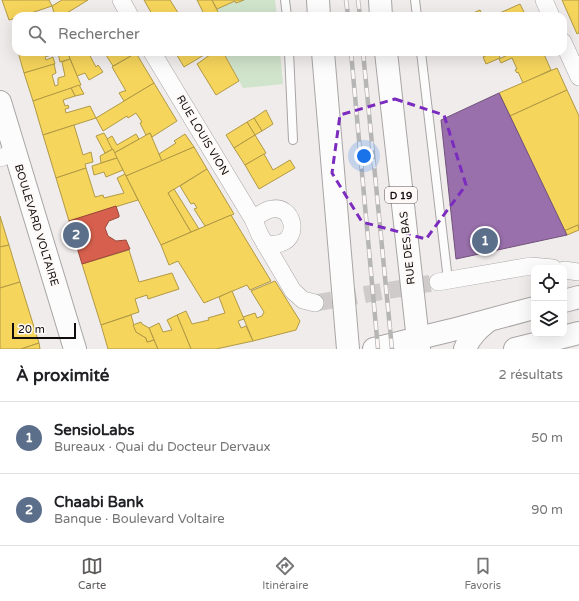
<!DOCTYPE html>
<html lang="fr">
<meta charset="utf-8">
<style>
:root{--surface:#fff;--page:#f2f2f2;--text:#202124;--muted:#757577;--line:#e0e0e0;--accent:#5e5b5a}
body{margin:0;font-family:"Varela Round",sans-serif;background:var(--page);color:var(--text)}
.controls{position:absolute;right:12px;bottom:12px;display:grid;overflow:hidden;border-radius:8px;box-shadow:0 4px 16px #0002}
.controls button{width:36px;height:36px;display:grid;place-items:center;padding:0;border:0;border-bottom:1px solid var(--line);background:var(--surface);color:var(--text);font:20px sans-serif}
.scale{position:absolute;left:12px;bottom:10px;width:64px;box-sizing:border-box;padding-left:4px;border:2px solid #100d0c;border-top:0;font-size:11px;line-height:14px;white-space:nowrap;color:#100d0c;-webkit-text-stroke:3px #fef9f7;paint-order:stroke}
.you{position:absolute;left:364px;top:156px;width:14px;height:14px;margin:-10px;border:3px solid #fff;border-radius:50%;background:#1a73e8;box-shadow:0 0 0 6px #1a73e833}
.badge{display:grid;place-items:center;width:26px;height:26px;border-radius:50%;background:var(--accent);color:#fff;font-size:13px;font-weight:700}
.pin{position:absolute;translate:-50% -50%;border:2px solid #fff;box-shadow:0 1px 4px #0006}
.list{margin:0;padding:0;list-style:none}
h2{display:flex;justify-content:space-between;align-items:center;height:52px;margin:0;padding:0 16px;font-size:17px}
h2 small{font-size:13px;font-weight:400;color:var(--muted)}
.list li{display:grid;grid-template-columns:26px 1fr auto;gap:12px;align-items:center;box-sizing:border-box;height:72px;padding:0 16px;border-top:1px solid var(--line)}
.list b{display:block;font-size:15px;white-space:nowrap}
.list p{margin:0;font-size:13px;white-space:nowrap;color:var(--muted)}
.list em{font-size:13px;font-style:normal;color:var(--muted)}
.icon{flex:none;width:22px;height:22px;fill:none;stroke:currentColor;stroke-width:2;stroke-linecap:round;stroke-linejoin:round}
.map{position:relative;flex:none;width:579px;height:349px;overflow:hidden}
.search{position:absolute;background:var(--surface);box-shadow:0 4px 16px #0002;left:12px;right:12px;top:12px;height:44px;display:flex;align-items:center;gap:10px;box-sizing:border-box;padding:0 14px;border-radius:12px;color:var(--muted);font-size:15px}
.sheet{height:196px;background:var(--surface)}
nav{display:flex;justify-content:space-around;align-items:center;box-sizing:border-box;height:56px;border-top:1px solid var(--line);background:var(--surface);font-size:11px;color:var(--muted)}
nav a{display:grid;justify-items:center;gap:2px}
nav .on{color:var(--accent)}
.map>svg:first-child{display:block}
</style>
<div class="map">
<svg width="579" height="349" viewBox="0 0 579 349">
<rect width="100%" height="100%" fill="#f0eceb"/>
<g fill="#d0e3cb">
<path d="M244,0H275L277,16H220L217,9L235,1L236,3Z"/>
<path d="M223,52H280L283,84L243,88L227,58L226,57Z"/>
</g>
<g fill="#f6d55c" stroke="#b19944">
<path d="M2,0H49L52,6L22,16H16V18L9,20Z"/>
<path d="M62,0H88L62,16H55L52,6Z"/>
<path d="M144,0H170L180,16H153Z"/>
<path d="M197,0H212L220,16H205Z"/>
<path d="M212,0H244L236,3L235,1L217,9Z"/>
<path d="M562,0H579V33L577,34Z"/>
<path d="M520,4L526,16H493Z"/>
<path d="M480,10L483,16H466Z"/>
<path d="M18,52H68L70,59L60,62L58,53L45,57L46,60L53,57L55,64L24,73Z"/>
<path d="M75,52H88L96,67L98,65L103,72L89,80L85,73L77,76L69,56Z"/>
<path d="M104,52H135L136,53L113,66Z"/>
<path d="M175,52H202L204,55L184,67Z"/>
<path d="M214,52H223L239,81L216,95L197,64Z"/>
<path d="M494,52H498L500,58L486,64L483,57Z"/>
<path d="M514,52H543L551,70L523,83L518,72L517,73L515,70L517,69L512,58L501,63L499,59Z"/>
<path d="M136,53L154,83L124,101L119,93L124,91H126L112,67Z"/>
<path d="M70,59L81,85L33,101L24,73L54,64L56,73L52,75L55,86L58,85V78L65,76L62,62Z"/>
<path d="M557,68L567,90L510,116L499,93Z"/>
<path d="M154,83L177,121L152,137L150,133L146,135L140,123L142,122L136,113L128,118L127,116L103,131L96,118Z"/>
<path d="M79,85L84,94L75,96L71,88Z"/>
<path d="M71,88L75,96L63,100L65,106L68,105L69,108L65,109L66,113L90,106L96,118L43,135L33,101Z"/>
<path d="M567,90L579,116V227L578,225L564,231L510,116Z"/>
<path d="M266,110L273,124L262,131L254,118Z"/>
<path d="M254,118L262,131L255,135L247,122Z"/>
<path d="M247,122L255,135L234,148L226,135Z"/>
<path d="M74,125L83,155L91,152L93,162L85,164L86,168L56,178L43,135Z"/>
<path d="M104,133L113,149L105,153L96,136Z"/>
<path d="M150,133L162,161L126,176L114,153Z"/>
<path d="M136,134L139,139L114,153L107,139L112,136L117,145Z"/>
<path d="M185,134L194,147L162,161L159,154L176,143L174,141Z"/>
<path d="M255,135L266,153L245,165L234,148Z"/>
<path d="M194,147L207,169L168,193L191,232L161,245L126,176Z"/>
<path d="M113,149L117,158L101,163L100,156Z"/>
<path d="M264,154L273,170L290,160L295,168L259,189L245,165Z"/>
<path d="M117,158L123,170L106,177L104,172L94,175L92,166Z"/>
<path d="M86,168L95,197L103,195L104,198L124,193L117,178L125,174L138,200L69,221L56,178Z"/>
<path d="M207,169L234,214L205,226L194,209L197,208L194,203L191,204L180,186Z"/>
<path d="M174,189L199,229L191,232L168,193Z"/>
<path d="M231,215L271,281L250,290L247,285L204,303L178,261L169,265L161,245Z"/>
<path d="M0,216L9,245L0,247Z"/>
<path d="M578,225L579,230L567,235L564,231Z"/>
<path d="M9,245L20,282L0,288V247Z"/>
<path d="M129,250L139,282L172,273L179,289L148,299L147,295L135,299L139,312L101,325L82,264Z"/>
<path d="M275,281L300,321L296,330L253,341L243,317L255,313L257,318L262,316L264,312L251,291Z"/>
<path d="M20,282L39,343L21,349H0V288Z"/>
<path d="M232,291L244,319L238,321L241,328L246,326L253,341L216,349H191L177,315L186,311L192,324L209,320L208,318L225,313L219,297Z"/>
<path d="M131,315L136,332L146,338L147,342L154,340L158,349H108L101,325Z"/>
<path d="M177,315L191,349H158L149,328L159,323L163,332L172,330L167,320Z"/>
<path d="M141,322L142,324L149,328L154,340L147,342L146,338L136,332L133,325Z"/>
<path d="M39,343L40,349H21Z"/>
</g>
<path fill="#d6604d" stroke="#9b473a" d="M116,206L119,215V217L109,221L105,228L108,236L116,241L126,240L130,249L82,264L69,221Z"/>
<path fill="#9970ab" stroke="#70527b" d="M499,93L567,235L456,259L441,120Z"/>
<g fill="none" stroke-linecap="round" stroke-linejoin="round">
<path stroke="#cecbca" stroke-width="17" stroke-dasharray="17 8" stroke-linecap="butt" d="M315,303L438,282"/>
<defs>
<g id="lane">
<path d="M285,0L287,16"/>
<path d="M415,0L417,16"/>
<path d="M289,52L293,140"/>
<path d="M421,52L448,280"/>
</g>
<g id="street">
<path d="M121,0L130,16"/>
<path d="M544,0L551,16"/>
<path d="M563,42L579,77"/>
<path d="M152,52L253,219L260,235L293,291L303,300L315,303"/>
<path d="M0,158L15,152"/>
<path d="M253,219C259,215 265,210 272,209C293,205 300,237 281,243C276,245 270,244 265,244"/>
<path d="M564,270L579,272"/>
<path d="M438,282L531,266L553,268"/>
</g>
<g id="secondary">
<path d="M0,102L75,349"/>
<path d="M564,301L579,297"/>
<path d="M374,349L452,330L534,308"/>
<path d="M465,349C470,336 478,329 488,321"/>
</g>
<g id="primary">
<path d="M318,0L319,16"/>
<path d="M380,0L381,16"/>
<path d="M323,52L348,349"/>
<path d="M386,52L419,349"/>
<path d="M515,349L579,333"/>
</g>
</defs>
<use href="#lane" stroke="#a8a5a4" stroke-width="10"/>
<use href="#street" stroke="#a8a5a4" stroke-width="18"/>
<use href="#secondary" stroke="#a8a5a4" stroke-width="24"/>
<use href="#primary" stroke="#a8a5a4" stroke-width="24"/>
<use href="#lane" stroke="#fdfcfc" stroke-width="8"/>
<use href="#street" stroke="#fdfcfc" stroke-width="17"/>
<use href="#secondary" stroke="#fdfcfc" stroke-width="22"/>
<use href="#primary" stroke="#fdfcfc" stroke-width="22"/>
<defs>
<g id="rail">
<path d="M346,0L348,16"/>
<path d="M358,0L360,16"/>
<path d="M351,52L378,349"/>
<path d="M363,52L392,349"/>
</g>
</defs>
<use href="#rail" stroke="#b7b6b6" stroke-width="4.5"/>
<use href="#rail" stroke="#fef9f7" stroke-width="3" stroke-dasharray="9" stroke-linecap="butt"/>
</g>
<path fill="none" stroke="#7b2cbf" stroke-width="3" stroke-dasharray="8 5" stroke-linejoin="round" d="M395,99L444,115L466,185L426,239L362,222L332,173L340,115Z"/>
<g text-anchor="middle" stroke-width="4" stroke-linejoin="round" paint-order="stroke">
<rect fill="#fef9f7" stroke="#575452" stroke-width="1" x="385" y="187" width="32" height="16" rx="3"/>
<g font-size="10" font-weight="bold" fill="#100d0c">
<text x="401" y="199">D 19</text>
</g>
<g font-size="11" fill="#100d0c" stroke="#fef9f7">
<text transform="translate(203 135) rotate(59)" y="4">RUE LOUIS VION</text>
<text transform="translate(37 225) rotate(73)" y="4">BOULEVARD VOLTAIRE</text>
<text transform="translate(407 248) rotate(-96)" y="4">RUE DES BAS</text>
</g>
</g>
</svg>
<div class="controls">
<button><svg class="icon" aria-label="locate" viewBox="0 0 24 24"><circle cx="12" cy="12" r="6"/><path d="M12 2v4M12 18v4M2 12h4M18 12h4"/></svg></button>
<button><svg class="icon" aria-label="layers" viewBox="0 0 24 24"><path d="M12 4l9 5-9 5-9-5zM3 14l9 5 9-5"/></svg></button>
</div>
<div class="scale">20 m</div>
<div class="you"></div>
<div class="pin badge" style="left:485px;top:241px;background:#5c6f8a">1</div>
<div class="pin badge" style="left:76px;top:235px;background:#5c6f8a">2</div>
<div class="search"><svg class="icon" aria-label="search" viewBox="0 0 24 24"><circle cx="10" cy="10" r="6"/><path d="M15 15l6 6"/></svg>Rechercher</div>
</div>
<section class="sheet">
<h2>À proximité<small>2 résultats</small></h2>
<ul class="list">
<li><span class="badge" style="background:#5c6f8a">1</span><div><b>SensioLabs</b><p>Bureaux · Quai du Docteur Dervaux</p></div><em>50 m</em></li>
<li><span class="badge" style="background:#5c6f8a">2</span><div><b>Chaabi Bank</b><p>Banque · Boulevard Voltaire</p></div><em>90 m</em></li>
</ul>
</section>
<nav>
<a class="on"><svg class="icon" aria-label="map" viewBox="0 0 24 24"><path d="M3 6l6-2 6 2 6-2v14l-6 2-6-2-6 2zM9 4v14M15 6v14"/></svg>Carte</a>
<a><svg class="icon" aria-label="directions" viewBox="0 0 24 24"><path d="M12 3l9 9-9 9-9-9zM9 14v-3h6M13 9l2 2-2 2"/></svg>Itinéraire</a>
<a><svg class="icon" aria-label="saved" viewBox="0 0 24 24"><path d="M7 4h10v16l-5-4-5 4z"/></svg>Favoris</a>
</nav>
